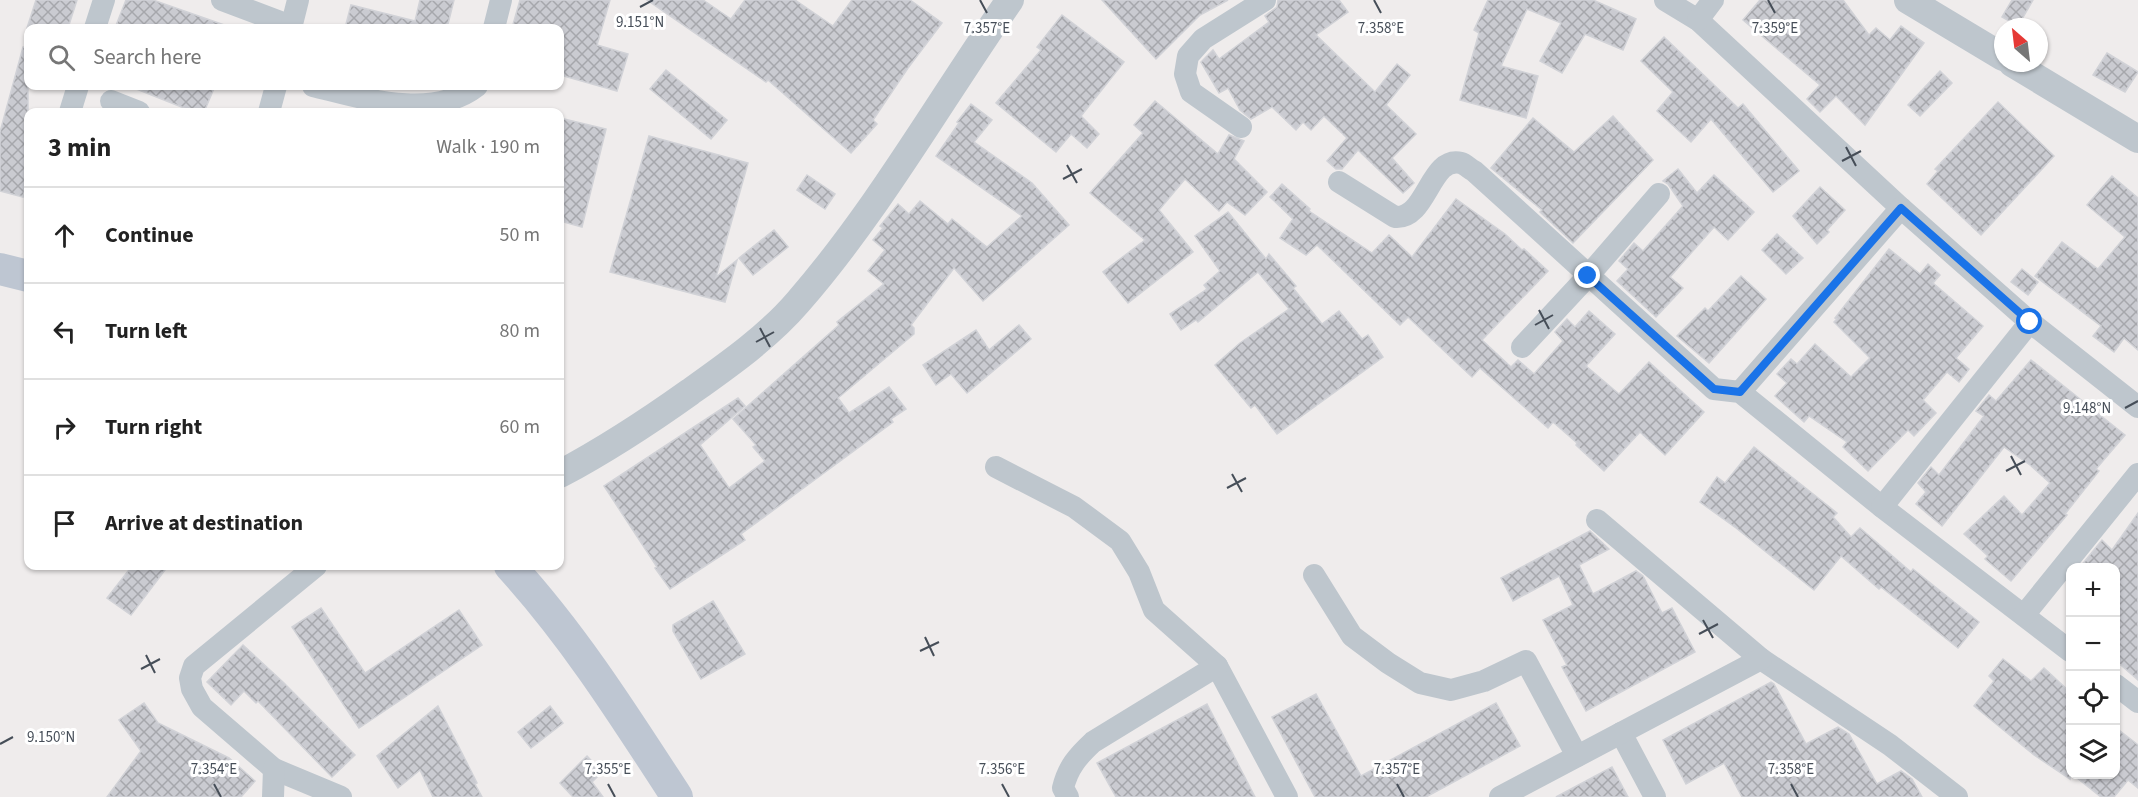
<!DOCTYPE html>
<meta charset="utf-8">
<style>
:root{--surface:#fff;--page:#f6f6f6;--text:#222;--muted:#767676;--line:#e0e0e0}
body{margin:0;font-family:"Source Sans 3",sans-serif;background:var(--page);color:var(--text)}
.controls{position:absolute;right:18px;bottom:18px;display:grid;overflow:hidden;border-radius:12px;box-shadow:0 2px 4px #0004}
.controls button{width:54px;height:54px;display:grid;place-items:center;padding:0;border:0;border-bottom:2px solid var(--line);background:var(--surface);color:var(--text);font:30px sans-serif}
.compass{position:absolute;left:1994px;top:18px;width:54px;height:54px;border-radius:50%;background:var(--surface);box-shadow:0 2px 4px #0004;rotate:332deg}
.stop{position:absolute;width:18px;height:18px;margin:-14px;border:4px solid #1a73e8;border-radius:50%;background:#fff}
.stop.end{background:#1a73e8;border-color:#fff;box-shadow:0 2px 6px #0008}
.list{margin:0;padding:0;list-style:none}
h2{display:flex;justify-content:space-between;align-items:center;height:78px;margin:0;padding:0 24px;font-size:26px}
h2 small{font-size:20px;font-weight:400;color:var(--muted)}
.list li{display:grid;grid-template-columns:39px 1fr auto;gap:18px;align-items:center;box-sizing:border-box;height:96px;padding:0 24px;border-top:2px solid var(--line)}
.list b{display:block;font-size:22px;white-space:nowrap}
.list em{font-size:20px;font-style:normal;color:var(--muted)}
.icon{flex:none;width:33px;height:33px;fill:none;stroke:currentColor;stroke-width:2;stroke-linecap:round;stroke-linejoin:round}
.map{position:relative;flex:none;width:2138px;height:797px;overflow:hidden}
.search{position:absolute;background:var(--surface);box-shadow:0 2px 4px #0004;left:24px;top:24px;width:540px;height:66px;display:flex;align-items:center;gap:15px;box-sizing:border-box;padding:0 21px;border-radius:12px;color:var(--muted);font-size:22px}
.panel{position:absolute;background:var(--surface);box-shadow:0 2px 4px #0004;left:24px;top:108px;width:540px;height:462px;border-radius:12px}
.map>svg:first-child{display:block}
</style>
<div class="map">
<svg width="2138" height="797" viewBox="0 0 2138 797">
<defs>
<pattern id="building-cross-hatch" width="8" height="8" patternUnits="userSpaceOnUse" patternTransform="scale(1.5)"><rect width="8" height="8" fill="#cacbd1"/><path d="M0 0l8 8M0 8l8-8" fill="none" stroke="#a6a7ac"/></pattern>
</defs>
<rect width="100%" height="100%" fill="#efecec"/>
<g fill="url(#building-cross-hatch)" stroke="#d1d2d7" stroke-width="1.5">
<path d="M36,0H77L68,28H27Z"/>
<path d="M126,0H153L227,26L226,28H115Z"/>
<path d="M420,0H454L447,28H345L351,5L415,21Z"/>
<path d="M520,0H610L597,45L628,54L617,91L560,75V28H512Z"/>
<path d="M647,0H703L731,19L745,0H795L833,26L852,0H910L942,23L908,68L873,120L877,124L851,153L768,80L766,82Z"/>
<path d="M1102,0H1228L1200,15L1156,59Z"/>
<path d="M1278,0H1339L1348,12L1316,35L1375,92L1397,64L1410,75L1386,105L1416,134L1392,158L1414,183L1403,193L1358,150L1342,169H1336L1327,161L1347,138L1324,116L1311,130L1303,122L1296,130L1272,107L1251,119L1240,110L1228,88L1219,93L1201,62L1213,50L1219,59L1269,22L1265,16L1277,7Z"/>
<path d="M1488,0H1593L1636,19L1623,50L1585,34L1562,73L1540,61L1561,23L1527,9L1501,66L1538,76L1526,118L1460,100L1479,33L1474,30Z"/>
<path d="M1760,0H1843L1869,35L1876,28L1890,40L1901,26L1924,43L1865,125L1836,96L1820,112L1807,99L1820,85L1743,20Z"/>
<path d="M2012,0H2033L2018,26L2002,17Z"/>
<path d="M1062,15L1124,62L1081,116L1099,134L1087,148L1071,134L1056,152L996,103L1041,50L1037,47Z"/>
<path d="M1664,37L1738,108L1743,104L1799,171L1773,192L1711,119L1691,142L1657,111L1673,92L1641,61Z"/>
<path d="M23,47L28,48V177L23,197L0,191V132Z"/>
<path d="M2107,53L2138,72L2125,92L2093,75Z"/>
<path d="M666,70L727,120L711,139L650,89Z"/>
<path d="M1940,71L1952,83L1920,116L1908,105Z"/>
<path d="M129,86H215L204,112H194Z"/>
<path d="M1155,101L1218,154L1229,135L1244,141L1234,159L1267,192L1245,215L1227,202L1219,211L1185,179L1159,210L1193,252L1128,303L1103,272L1145,240L1090,193L1143,133L1134,125Z"/>
<path d="M1998,102L2054,156L1981,235L1927,184L1938,171L1935,169Z"/>
<path d="M971,104L992,120L974,142L1032,183L1069,225L983,301L954,268L911,325L914,328V334L838,398L849,413L889,387L906,409L891,419L893,422L741,534L745,540L670,589L655,568L657,567L604,486L738,398L745,406L700,445L729,488L765,461L753,447L756,445L733,419L839,325L837,322L884,284L868,271L885,250L873,240L883,228L880,226L898,204L909,214L920,201L948,224L952,219L987,247L1022,216L936,156L959,123L957,122Z"/>
<path d="M1613,116L1653,160L1573,243L1540,212L1542,210L1491,168L1533,118L1574,152Z"/>
<path d="M560,118L606,129L582,227L560,221Z"/>
<path d="M649,136L748,163L716,277L737,260L725,302L610,272Z"/>
<path d="M1678,169L1697,193L1714,175L1754,212L1728,240L1714,227L1670,277L1683,288L1656,317L1617,281L1628,269L1619,261L1634,243L1643,251L1683,206L1668,184L1663,181Z"/>
<path d="M807,175L835,194L825,209L797,190Z"/>
<path d="M2112,176L2138,198V350L2124,338L2114,352L2093,336L2101,326L2035,276L2062,242L2098,269L2125,237L2087,205Z"/>
<path d="M1282,184L1310,209L1309,211L1372,253L1389,235L1412,257L1456,199L1505,234L1522,250L1524,249L1548,271L1482,340L1511,367L1518,360L1534,374L1563,341L1555,332L1567,319L1575,327L1589,311L1615,334L1586,366L1619,394L1649,362L1704,412L1665,455L1640,432L1604,471L1576,445L1577,443L1553,422L1548,428L1480,368L1472,377L1408,317L1400,325L1317,245L1306,255L1280,238L1293,219L1270,197Z"/>
<path d="M1820,187L1845,210L1827,230L1829,232L1817,244L1793,216Z"/>
<path d="M1228,212L1266,259L1269,254L1296,286L1293,288L1322,324L1339,311L1362,339L1368,335L1383,357L1277,434L1255,405L1251,408L1215,365L1240,343L1289,309L1258,272L1198,322L1196,320L1181,330L1170,314L1207,289L1204,285L1220,271L1195,236Z"/>
<path d="M774,230L788,247L753,275L739,258Z"/>
<path d="M1777,234L1803,258L1786,274L1762,250Z"/>
<path d="M1889,249L1920,274L1928,264L1940,275L1933,283L1983,326L1956,358L1969,369L1959,382L1947,372L1923,400L1936,413L1914,436L1908,430L1868,471L1843,447L1847,442L1809,416L1804,422L1775,396L1787,383L1777,374L1791,359L1797,364L1815,344L1851,377L1870,358L1834,322L1837,319L1835,318Z"/>
<path d="M2022,269L2038,282L2028,295L2011,282Z"/>
<path d="M1741,276L1766,299L1709,363L1677,336L1705,308L1708,311Z"/>
<path d="M1019,325L1031,339L967,393L951,374L936,385L923,365L976,330L989,350Z"/>
<path d="M2031,360L2125,435L2096,469L2099,471L2065,514L2067,515L2011,581L1985,559L1988,556L1964,534L2004,496L2022,515L2050,483L2030,465L2004,447L1942,526L1916,504L1926,492L1918,483L1931,467L1939,475L1984,416L1976,411L1989,395L1996,401Z"/>
<path d="M1754,447L1837,513L1833,517L1851,537L1860,528L1911,572L1913,569L1979,622L1958,648L1881,587L1879,589L1841,556L1814,590L1736,528L1700,502L1717,477L1725,483Z"/>
<path d="M2138,513V680L2115,660V567H2080L2102,540L2112,550Z"/>
<path d="M1590,531L1609,549L1579,565L1593,594L1636,571L1643,576L1662,613L1672,608L1695,652L1586,711L1562,667L1567,665L1543,620L1573,605L1559,576L1513,601L1501,578Z"/>
<path d="M132,566H168L131,615L107,598Z"/>
<path d="M713,601L745,654L701,679L673,631V625Z"/>
<path d="M321,608L365,673L459,610L482,645L359,728L292,627Z"/>
<path d="M243,645L284,683L355,755L332,777L258,701L256,703L244,691L231,705L207,682Z"/>
<path d="M2003,659L2031,681L2044,668L2070,692V779L2034,755L1974,706L1994,681L1989,676Z"/>
<path d="M1771,682L1774,684L1806,744L1838,727L1849,734L1877,784L1901,771L1912,779L1922,797H1742L1724,763L1686,784L1663,740Z"/>
<path d="M1316,694L1361,776L1496,703L1520,746L1426,797H1315L1272,717Z"/>
<path d="M144,703L158,723L229,758L255,781L241,797H107L141,751L119,720Z"/>
<path d="M1207,704L1255,797H1116L1097,763Z"/>
<path d="M438,706L468,765L477,783L475,784L482,797H433L420,770L398,788L377,756Z"/>
<path d="M550,706L563,723L531,748L518,732Z"/>
<path d="M2115,727L2138,745V788L2128,780L2114,797H2101L2072,774H2115Z"/>
<path d="M587,756L602,772L592,782L603,797H573L560,783Z"/>
<path d="M1612,767L1628,797H1556Z"/>
</g>
<g fill="none" stroke-linecap="round" stroke-linejoin="round">
<g stroke="#bec6cd" stroke-width="22">
<path d="M222,0L291,26"/>
<path d="M1665,0L1698,20L1901,208L2030,322L2138,407"/>
<path d="M1698,20L1713,0"/>
<path d="M95,28L104,0"/>
<path d="M291,28L298,0"/>
<path d="M494,28L501,0"/>
<path d="M313,86C363,98 432,121 477,86"/>
<path d="M111,101L139,112"/>
<path d="M70,112L78,86"/>
<path d="M269,112L276,86"/>
<path d="M1241,127L1191,92L1185,74L1188,56L1203,39L1265,0"/>
<path d="M1339,182L1395,217C1427,220 1430,155 1461,163C1465,164 1470,169 1474,171L1714,389L1740,392L1882,507L2070,651"/>
<path d="M1522,347L1588,276L1659,194"/>
<path d="M1740,392L1901,208"/>
<path d="M996,467L1074,507L1120,541L1139,572L1154,610L1217,666L1287,797"/>
<path d="M1882,507L2030,322"/>
<path d="M1597,520L1761,659L1890,745L1957,797"/>
<path d="M316,566L194,666L190,678L192,689L202,707L274,769L341,797"/>
<path d="M1314,575L1352,636L1388,663L1420,683L1451,690L1484,681L1526,661L1577,756"/>
<path d="M2024,615L2138,474"/>
<path d="M2116,685L2138,702"/>
<path d="M1621,733L1655,797"/>
<path d="M273,797L274,769"/>
<path d="M1068,797L1063,788C1068,767 1078,756 1093,742L1217,666"/>
<path d="M1500,797L1761,659"/>
</g>
<g stroke="#bec6cd" stroke-width="28">
<path d="M1908,0L2003,57"/>
<path d="M2012,63L2138,139"/>
<path d="M560,474C605,450 648,422 690,392C728,365 768,337 798,302C879,209 940,100 1010,0"/>
</g>
<g stroke="#bec6d2" stroke-width="32">
<path d="M0,269L28,276"/>
<path d="M510,566C574,636 625,717 677,797"/>
</g>
</g>
<g fill="none" stroke-linecap="round" stroke-linejoin="round">
<path stroke="#1a73e8" stroke-width="8" d="M1588,276L1714,389L1740,392L1901,208L2030,322"/>
</g>
<path fill="none" stroke="#464e58" stroke-width="2" d="M980,0L987,13M1374,0L1381,13M1768,0L1775,13M640,7L653,0M1846,147L1856,166M1842,161L1861,151M1067,165L1077,183M1063,179L1082,169M1539,310L1549,329M1535,325L1553,315M760,328L770,347M756,342L774,332M2125,408L2138,401M2011,456L2021,475M2006,471L2025,461M1232,474L1242,492M1227,488L1246,478M1703,620L1713,638M1699,634L1718,624M925,637L934,656M920,651L939,642M146,655L155,673M141,669L160,659M0,744L13,737M214,784L221,797M608,784L615,797M1002,784L1009,797M1397,784L1404,797M1791,784L1798,797"/>
<g font-size="15" text-anchor="middle" fill="#464e58" stroke="#fff" stroke-width="6" stroke-linejoin="round" paint-order="stroke">
<text x="640" y="27">9.151°N</text>
<text x="987" y="33">7.357°E</text>
<text x="1381" y="33">7.358°E</text>
<text x="1775" y="33">7.359°E</text>
<text x="2087" y="413">9.148°N</text>
<text x="51" y="742">9.150°N</text>
<text x="214" y="774">7.354°E</text>
<text x="608" y="774">7.355°E</text>
<text x="1002" y="774">7.356°E</text>
<text x="1397" y="774">7.357°E</text>
<text x="1791" y="774">7.358°E</text>
</g>
</svg>
<div class="controls">
<button>+</button>
<button>−</button>
<button><svg class="icon" aria-label="locate" viewBox="0 0 24 24"><circle cx="12" cy="12" r="6"/><path d="M12 2v4M12 18v4M2 12h4M18 12h4"/></svg></button>
<button><svg class="icon" aria-label="layers" viewBox="0 0 24 24"><path d="M12 4l9 5-9 5-9-5zM3 14l9 5 9-5"/></svg></button>
</div>
<svg class="compass" viewBox="-18 -18 36 36"><path d="M0-13l5 13h-10z" fill="#e53935"/><path d="M0 13l5-13h-10z" fill="#767676"/></svg>
<div class="stop" style="left:2030px;top:322px"></div>
<div class="stop end" style="left:1588px;top:276px"></div>
<div class="search"><svg class="icon" aria-label="search" viewBox="0 0 24 24"><circle cx="10" cy="10" r="6"/><path d="M15 15l6 6"/></svg>Search here</div>
<section class="panel">
<h2>3 min<small>Walk · 190 m</small></h2>
<ul class="list">
<li><svg class="icon" aria-label="ahead" viewBox="0 0 24 24"><path d="M12 20V5M6 11l6-6 6 6"/></svg><div><b>Continue</b></div><em>50 m</em></li>
<li><svg class="icon" aria-label="left" viewBox="0 0 24 24"><path d="M17 20v-9H6M10 6l-5 5 5 5"/></svg><div><b>Turn left</b></div><em>80 m</em></li>
<li><svg class="icon" aria-label="right" viewBox="0 0 24 24"><path d="M7 20v-9h11M14 6l5 5-5 5"/></svg><div><b>Turn right</b></div><em>60 m</em></li>
<li><svg class="icon" aria-label="arrive" viewBox="0 0 24 24"><path d="M6 21V4h12l-3 4 3 4H6"/></svg><div><b>Arrive at destination</b></div></li>
</ul>
</section>
</div>
